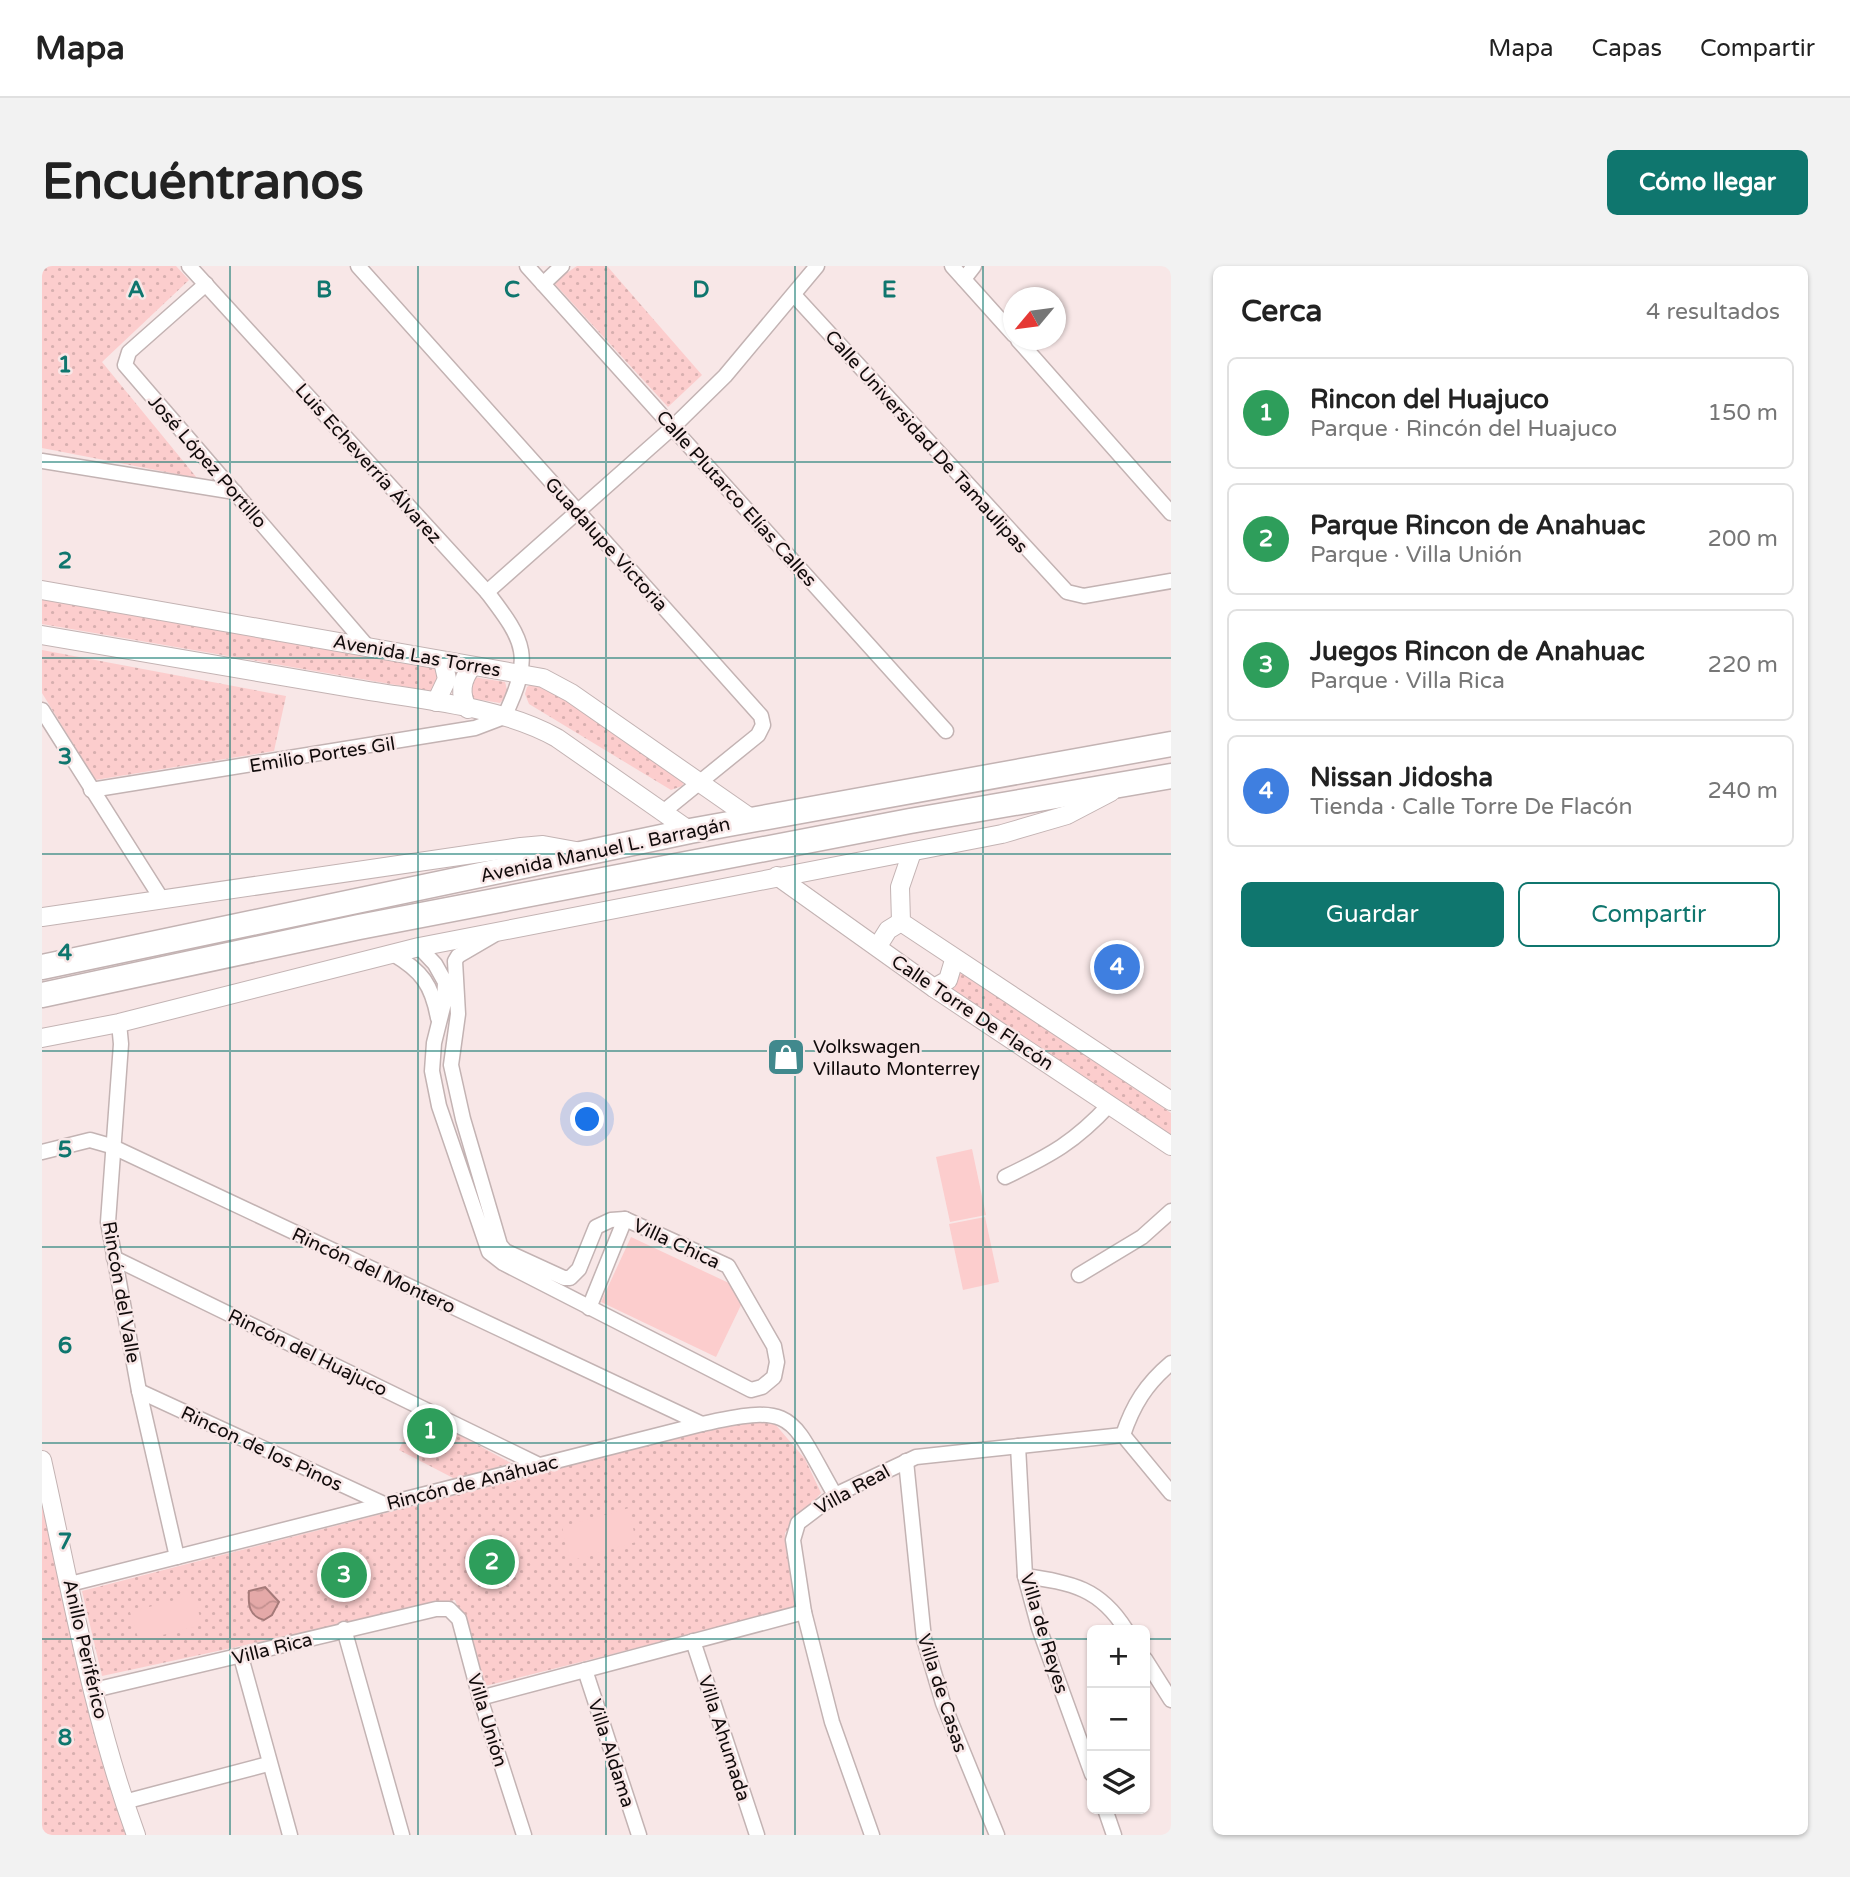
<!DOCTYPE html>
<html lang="es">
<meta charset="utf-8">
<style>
:root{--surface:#fff;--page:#f2f2f2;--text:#222;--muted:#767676;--line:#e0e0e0;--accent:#0f766e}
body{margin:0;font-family:"Varela Round",sans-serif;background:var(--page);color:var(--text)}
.controls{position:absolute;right:21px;bottom:21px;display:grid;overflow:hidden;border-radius:10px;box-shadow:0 2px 5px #0004}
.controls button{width:63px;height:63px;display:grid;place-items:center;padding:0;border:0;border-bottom:2px solid var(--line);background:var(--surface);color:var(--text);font:35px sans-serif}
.compass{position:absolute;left:961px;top:21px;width:63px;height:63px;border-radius:50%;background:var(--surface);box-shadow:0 2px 5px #0004;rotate:241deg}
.you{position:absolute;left:546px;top:854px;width:24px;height:24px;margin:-18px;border:5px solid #fff;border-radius:50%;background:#1a73e8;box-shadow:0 0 0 10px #1a73e833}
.badge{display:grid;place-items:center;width:46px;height:46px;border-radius:50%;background:var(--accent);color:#fff;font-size:23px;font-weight:700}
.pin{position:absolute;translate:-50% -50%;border:4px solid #fff;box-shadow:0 2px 7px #0006}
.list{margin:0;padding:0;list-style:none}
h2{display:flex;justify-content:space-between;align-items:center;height:91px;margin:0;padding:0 28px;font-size:30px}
h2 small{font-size:23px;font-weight:400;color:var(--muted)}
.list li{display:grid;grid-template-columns:46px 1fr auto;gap:21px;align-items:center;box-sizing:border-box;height:112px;margin:0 14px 14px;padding:0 14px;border:2px solid var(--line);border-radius:10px}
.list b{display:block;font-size:26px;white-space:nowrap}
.list p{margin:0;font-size:23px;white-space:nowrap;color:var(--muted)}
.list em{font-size:23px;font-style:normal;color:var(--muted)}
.actions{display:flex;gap:14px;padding:21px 28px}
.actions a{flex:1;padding:16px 0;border:2px solid var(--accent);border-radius:10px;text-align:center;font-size:24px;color:var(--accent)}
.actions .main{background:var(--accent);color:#fff}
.icon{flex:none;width:38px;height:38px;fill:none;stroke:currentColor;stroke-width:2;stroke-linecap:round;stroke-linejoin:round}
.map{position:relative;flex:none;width:1129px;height:1569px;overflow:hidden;border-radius:10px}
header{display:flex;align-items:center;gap:42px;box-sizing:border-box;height:98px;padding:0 35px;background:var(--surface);border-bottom:2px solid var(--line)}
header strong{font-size:33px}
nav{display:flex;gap:38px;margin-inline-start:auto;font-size:24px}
.intro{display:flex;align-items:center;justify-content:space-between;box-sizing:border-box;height:168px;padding:0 42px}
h1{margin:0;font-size:49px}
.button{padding:18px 32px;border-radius:10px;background:var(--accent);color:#fff;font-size:24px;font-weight:700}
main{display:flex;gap:42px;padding:0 42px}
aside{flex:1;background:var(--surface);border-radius:10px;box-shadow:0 2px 5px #0004}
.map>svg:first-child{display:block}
</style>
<header>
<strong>Mapa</strong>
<nav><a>Mapa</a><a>Capas</a><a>Compartir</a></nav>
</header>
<div class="intro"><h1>Encuéntranos</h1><a class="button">Cómo llegar</a></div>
<main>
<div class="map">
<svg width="1129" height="1569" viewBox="0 0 1129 1569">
<defs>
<pattern id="grass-dots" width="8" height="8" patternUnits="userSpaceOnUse" patternTransform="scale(1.75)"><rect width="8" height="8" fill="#fccdcd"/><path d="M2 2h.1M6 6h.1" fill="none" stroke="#d7afaf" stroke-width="1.8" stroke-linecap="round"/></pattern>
<pattern id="water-waves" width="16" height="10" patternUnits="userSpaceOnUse" patternTransform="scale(1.75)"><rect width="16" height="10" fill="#e4a9a8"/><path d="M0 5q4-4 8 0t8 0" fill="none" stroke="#c3908f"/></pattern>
</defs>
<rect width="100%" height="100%" fill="#f8e7e7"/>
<g fill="url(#grass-dots)">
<path d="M0,0H134L147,14L60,96L155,212L0,182Z"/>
<path d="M535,0H565L660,109L626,141L511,16Z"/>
<path d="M0,331L392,399L398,407L394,423L389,425L0,358Z"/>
<path d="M0,384L244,430L232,485L53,514L0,427Z"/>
<path d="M432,411L463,416C466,425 465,430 458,437L427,432L426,415Z"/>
<path d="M492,417L517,425L642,516L640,520L629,524L487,438L483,428L485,421Z"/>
<path d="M918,705L1129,847V873L906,723Z"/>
<path d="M375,1146L469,1197L415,1214L357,1184Z"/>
<path d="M705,1154L733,1158L763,1193L779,1227L743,1267L754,1342L443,1420L413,1334L60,1410L40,1325Z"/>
<path d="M0,1236L70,1529L85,1569H0Z"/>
</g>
<g fill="#fccdcd">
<path d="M930,883L944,949L908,956L894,891Z"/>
<path d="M943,951L957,1016L921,1024L907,958Z"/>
<path d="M589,971L689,1018L700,1037L674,1091L559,1036Z"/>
<path d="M587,1242L594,1276L528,1295L520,1261Z"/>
<path d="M152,1329L160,1359L97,1375L88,1346Z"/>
</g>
<path fill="url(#water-waves)" stroke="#a57a79" stroke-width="2" d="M223,1321L237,1336L230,1349L222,1354C207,1350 206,1339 207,1325Z"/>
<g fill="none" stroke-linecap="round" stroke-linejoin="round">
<defs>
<g id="minor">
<path d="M316,0L719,450L721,459L716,469L621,546"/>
<path d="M485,0L904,465"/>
<path d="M910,0L972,69"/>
<path d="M922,13L932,0"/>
<path d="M164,18L87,86L83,99L325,380"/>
<path d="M501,18L520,0"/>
<path d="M752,29L1025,326L1042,330L1129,315"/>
<path d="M976,74L1129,247"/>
<path d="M0,195L193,226"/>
<path d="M445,326L631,161L683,110L775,0"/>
<path d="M0,444L119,632"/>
<path d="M49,524L433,462L462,451C491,390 484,377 445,326L147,0"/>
<path d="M377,681L393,698L403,716L402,737L392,777L390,805L397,840L447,986L461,997L709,1124L720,1121L732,1111L735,1096L732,1080L686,1000L583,953L569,954L554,961L537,1003L528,1012H522L463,985L458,979L421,853L409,799L416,748L413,695L416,690L452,669"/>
<path d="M351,688C380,705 390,719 396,752"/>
<path d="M77,757L79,778L66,956L97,1125L135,1291"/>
<path d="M0,886L48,874L69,880L660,1158"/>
<path d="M963,911C1009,889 1033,876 1068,838"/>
<path d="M72,992L497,1199"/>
<path d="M1037,1009L1100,971L1129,945"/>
<path d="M547,1042L583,953"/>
<path d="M97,1125L342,1238"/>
<path d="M1081,1169C1091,1139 1104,1118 1129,1097"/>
<path d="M1081,1169L1129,1227"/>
<path d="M976,1180L983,1310L997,1362L1050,1508"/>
<path d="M864,1195L882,1373L901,1437L955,1569"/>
<path d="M983,1310C1030,1317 1058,1322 1084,1364"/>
<path d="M28,1318L660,1158C756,1136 748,1151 793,1229"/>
<path d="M302,1363L360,1569"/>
<path d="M651,1375L715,1569"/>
<path d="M199,1391L248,1569"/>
<path d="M1103,1393L1129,1434"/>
<path d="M543,1404L597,1569"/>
<path d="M52,1424L394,1343H407L417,1353L438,1432L482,1569"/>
<path d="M438,1432L762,1346"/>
<path d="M82,1536L226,1498"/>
<path d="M1063,1543L1072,1569"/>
<path d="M830,1569L790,1456L762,1346L751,1274L756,1257L793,1229L874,1191L1081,1169"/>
</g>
<g id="tertiary">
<path d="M0,324L501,412L529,427L710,553"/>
<path d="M0,369C105,387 210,405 315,423C378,434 459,440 515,472L648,565"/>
<path d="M394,436L405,413L401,395"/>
<path d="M426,443C417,428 419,414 430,401"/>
<path d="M870,586L858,621L859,656L1129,835"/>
<path d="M735,610L892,722L1129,880"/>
<path d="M0,651L479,581L501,579L534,585"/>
<path d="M836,680L846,664L859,656"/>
<path d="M892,722L906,714L912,694"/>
<path d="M0,772L77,757L377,681L960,568L1025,549L1069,526"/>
<path d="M0,1194C28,1319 50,1449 94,1569"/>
</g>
<g id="trunk">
<path d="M0,701L648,565L1129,478"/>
<path d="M0,729L317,661L868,555L1129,510"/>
</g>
</defs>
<use href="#minor" stroke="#c3b3b3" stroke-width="17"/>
<use href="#tertiary" stroke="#c3b3b3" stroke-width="20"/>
<use href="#trunk" stroke="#c3b3b3" stroke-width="27"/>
<use href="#minor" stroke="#fff" stroke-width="14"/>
<use href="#tertiary" stroke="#fff" stroke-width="18"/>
<use href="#trunk" stroke="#fff" stroke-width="24"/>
</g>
<path fill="none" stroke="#0f766e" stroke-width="2" stroke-opacity="0.55" d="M188,0V1569M376,0V1569M564,0V1569M753,0V1569M941,0V1569M0,196H1129M0,392H1129M0,588H1129M0,785H1129M0,981H1129M0,1177H1129M0,1373H1050M1103,1373H1129"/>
<defs>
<symbol id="shop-square" viewBox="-11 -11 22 22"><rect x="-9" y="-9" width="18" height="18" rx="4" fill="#41898d" stroke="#f8e7e7"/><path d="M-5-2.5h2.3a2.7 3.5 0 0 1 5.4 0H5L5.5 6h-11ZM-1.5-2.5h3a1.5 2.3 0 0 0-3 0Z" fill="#fff"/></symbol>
</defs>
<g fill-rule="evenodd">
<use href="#shop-square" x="722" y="769" width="44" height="44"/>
</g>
<g text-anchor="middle" stroke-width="5" stroke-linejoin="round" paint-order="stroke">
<g font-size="19" fill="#110b0b" stroke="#f8e7e7">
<text transform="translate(885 175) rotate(48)" y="7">Calle Universidad De Tamaulipas</text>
<text transform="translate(166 195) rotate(49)" y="7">José López Portillo</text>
<text transform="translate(327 197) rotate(48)" y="7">Luis Echeverría Álvarez</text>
<text transform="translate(695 232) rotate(48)" y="7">Calle Plutarco Elías Calles</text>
<text transform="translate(565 278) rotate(48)" y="7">Guadalupe Victoria</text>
<text transform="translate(375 389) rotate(10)" y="7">Avenida Las Torres</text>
<text transform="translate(280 488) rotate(-9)" y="7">Emilio Portes Gil</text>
<text transform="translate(563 583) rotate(-12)" y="7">Avenida Manuel L. Barragán</text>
<text transform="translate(931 746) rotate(34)" y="7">Calle Torre De Flacón</text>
<text transform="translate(635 977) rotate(25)" y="7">Villa Chica</text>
<text transform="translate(332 1004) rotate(25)" y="7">Rincón del Montero</text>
<text transform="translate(80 1026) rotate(80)" y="7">Rincón del Valle</text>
<text transform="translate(266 1086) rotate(26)" y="7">Rincón del Huajuco</text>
<text transform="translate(220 1182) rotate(25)" y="7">Rincon de los Pinos</text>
<text transform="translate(430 1216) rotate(-14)" y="7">Rincón de Anáhuac</text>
<text transform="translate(810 1223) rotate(-29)" y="7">Villa Real</text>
<text transform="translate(1003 1367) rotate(73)" y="7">Villa de Reyes</text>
<text transform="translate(230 1382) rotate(-14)" y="7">Villa Rica</text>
<text transform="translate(44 1383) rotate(77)" y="7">Anillo Periférico</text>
<text transform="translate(901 1427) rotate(72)" y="7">Villa de Casas</text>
<text transform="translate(446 1454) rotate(73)" y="7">Villa Unión</text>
<text transform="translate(683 1472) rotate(72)" y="7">Villa Ahumada</text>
<text transform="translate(570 1487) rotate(72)" y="7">Villa Aldama</text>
</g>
<g font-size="19" fill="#110b0b" stroke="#f8e7e7" text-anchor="start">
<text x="771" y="787">Volkswagen<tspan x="771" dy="22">Villauto Monterrey</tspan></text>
</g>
</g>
<g font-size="23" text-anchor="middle" font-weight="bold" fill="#0f766e" stroke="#f8e7e7" stroke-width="5" stroke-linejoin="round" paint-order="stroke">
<text x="94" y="31">A</text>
<text x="282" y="31">B</text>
<text x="470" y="31">C</text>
<text x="659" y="31">D</text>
<text x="847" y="31">E</text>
<text x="23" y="106">1</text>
<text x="23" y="302">2</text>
<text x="23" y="498">3</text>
<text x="23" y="694">4</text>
<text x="23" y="891">5</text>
<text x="23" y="1087">6</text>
<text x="23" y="1283">7</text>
<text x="23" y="1479">8</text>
</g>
</svg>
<div class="controls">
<button>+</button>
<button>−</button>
<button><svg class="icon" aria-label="layers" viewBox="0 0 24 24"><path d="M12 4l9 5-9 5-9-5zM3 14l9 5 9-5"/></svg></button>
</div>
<svg class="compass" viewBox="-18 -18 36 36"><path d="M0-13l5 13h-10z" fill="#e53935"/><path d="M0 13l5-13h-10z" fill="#767676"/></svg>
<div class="you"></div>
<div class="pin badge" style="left:388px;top:1165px;background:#2e9e5b">1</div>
<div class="pin badge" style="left:450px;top:1296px;background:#2e9e5b">2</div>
<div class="pin badge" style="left:302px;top:1309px;background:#2e9e5b">3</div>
<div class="pin badge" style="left:1075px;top:701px;background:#3f7fe0">4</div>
</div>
<aside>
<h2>Cerca<small>4 resultados</small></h2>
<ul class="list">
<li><span class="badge" style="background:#2e9e5b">1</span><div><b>Rincon del Huajuco</b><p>Parque · Rincón del Huajuco</p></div><em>150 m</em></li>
<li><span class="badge" style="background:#2e9e5b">2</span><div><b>Parque Rincon de Anahuac</b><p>Parque · Villa Unión</p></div><em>200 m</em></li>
<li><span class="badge" style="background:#2e9e5b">3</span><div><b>Juegos Rincon de Anahuac</b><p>Parque · Villa Rica</p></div><em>220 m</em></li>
<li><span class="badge" style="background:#3f7fe0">4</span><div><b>Nissan Jidosha</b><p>Tienda · Calle Torre De Flacón</p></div><em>240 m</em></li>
</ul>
<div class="actions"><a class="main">Guardar</a><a>Compartir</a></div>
</aside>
</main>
